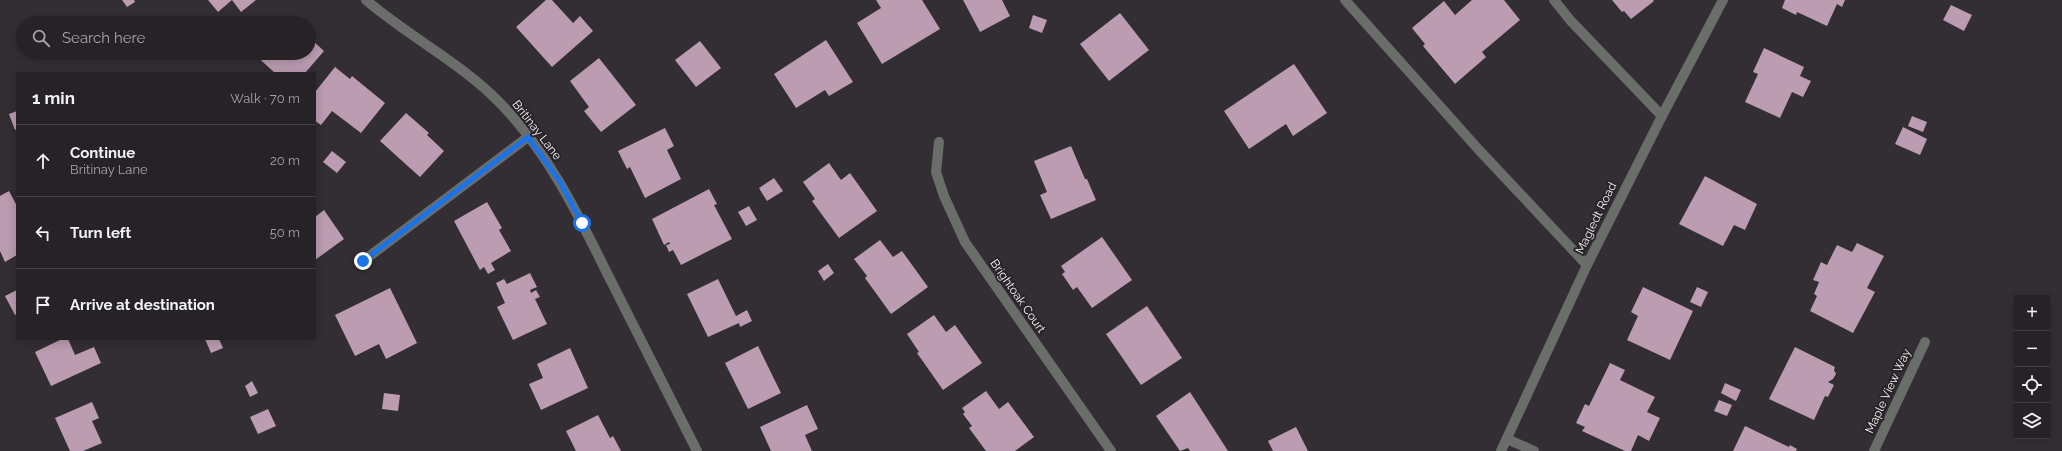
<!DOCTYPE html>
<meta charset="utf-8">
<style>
:root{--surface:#262226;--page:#2e2a2e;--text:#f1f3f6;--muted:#a4a4a7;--line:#423f43}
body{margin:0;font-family:Raleway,sans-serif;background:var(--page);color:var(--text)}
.controls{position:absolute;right:12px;bottom:12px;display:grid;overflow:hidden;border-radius:0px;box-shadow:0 2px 10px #0003}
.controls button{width:36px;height:36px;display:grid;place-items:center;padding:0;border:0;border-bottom:1px solid var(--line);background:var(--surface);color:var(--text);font:20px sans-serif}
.stop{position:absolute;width:12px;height:12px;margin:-9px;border:3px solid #1a73e8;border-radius:50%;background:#fff}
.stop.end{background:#1a73e8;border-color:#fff;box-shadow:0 1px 4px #0008}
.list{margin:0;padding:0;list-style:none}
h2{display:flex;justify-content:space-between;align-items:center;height:52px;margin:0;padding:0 16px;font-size:17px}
h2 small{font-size:13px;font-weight:400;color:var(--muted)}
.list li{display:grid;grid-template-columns:26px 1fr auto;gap:12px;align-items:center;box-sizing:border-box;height:72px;padding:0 16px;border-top:1px solid var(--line)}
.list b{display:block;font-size:15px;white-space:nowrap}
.list p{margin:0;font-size:13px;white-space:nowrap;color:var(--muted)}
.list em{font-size:13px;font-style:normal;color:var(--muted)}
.icon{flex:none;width:22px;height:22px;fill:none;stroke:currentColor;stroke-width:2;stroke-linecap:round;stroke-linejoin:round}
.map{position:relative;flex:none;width:2062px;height:451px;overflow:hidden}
.search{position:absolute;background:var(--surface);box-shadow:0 2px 10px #0003;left:16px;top:16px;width:300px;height:44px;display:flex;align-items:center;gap:10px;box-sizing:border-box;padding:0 14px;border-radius:22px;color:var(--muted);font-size:15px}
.panel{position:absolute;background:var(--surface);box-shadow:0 2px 10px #0003;left:16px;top:72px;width:300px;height:268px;border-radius:0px}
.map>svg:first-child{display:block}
</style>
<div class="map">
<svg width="2062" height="451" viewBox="0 0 2062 451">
<rect width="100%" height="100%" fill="#332e33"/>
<g fill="#bb9cb1">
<path d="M122,0H134L135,2L127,7Z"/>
<path d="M208,0H256L241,12L232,0L218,12Z"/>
<path d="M546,0H552L573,23L580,16L593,31L552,67L516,27Z"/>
<path d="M876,0H922L940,29L882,64L857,23L881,8Z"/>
<path d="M963,0H1002L1010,16L980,32Z"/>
<path d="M1472,0H1504L1520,20L1482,52L1486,57L1455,84L1423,46L1425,44L1412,28L1444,1L1455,15Z"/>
<path d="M1612,0H1653L1654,1L1631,19L1624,11L1622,12Z"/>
<path d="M1785,0H1845L1842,7L1837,4L1827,26L1797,12L1796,15L1782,8Z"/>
<path d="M1951,5L1972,15L1964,31L1943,20Z"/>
<path d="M1120,13L1149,50L1109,81L1080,44Z"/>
<path d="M1033,15L1047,20L1042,33L1029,28Z"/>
<path d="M311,39L324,51L305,73H275L253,53H309V41Z"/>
<path d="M826,40L853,82L829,96L825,90L796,108L774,74Z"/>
<path d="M700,41L721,68L696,87L675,60Z"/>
<path d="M1764,48L1804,67L1800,76L1811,81L1803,97L1792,92L1780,118L1745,102L1758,74L1753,72Z"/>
<path d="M599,58L636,105L601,132L584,111L589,107L570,81Z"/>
<path d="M1294,64L1327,113L1293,136L1286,124L1249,149L1224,111Z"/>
<path d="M335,67L350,79L352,76L385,103L361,133L332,111L321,125L315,121V92Z"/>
<path d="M17,111V129L15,130L9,114Z"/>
<path d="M406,113L429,133L427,135L444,151L420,177L380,141Z"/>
<path d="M1912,116L1927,122L1923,132L1908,126Z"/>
<path d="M1903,127L1927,139L1920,155L1895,144Z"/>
<path d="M665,128L674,146L667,150L681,179L645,198L630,167L627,169L618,151Z"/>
<path d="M1071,146L1085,179H1087L1096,200L1051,219L1040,195L1047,192L1034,161Z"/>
<path d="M332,151L346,162L337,173L323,162Z"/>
<path d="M829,163L841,180L850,173L877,211L839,238L812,201L815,199L803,182Z"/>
<path d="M1705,176L1757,204L1745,230L1734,225L1723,246L1679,224Z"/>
<path d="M774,178L783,191L767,201L759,188Z"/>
<path d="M709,189L717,204L714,205L732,239L681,265L673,250L669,252L666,245L670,244L669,242L664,245L652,219Z"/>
<path d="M9,191L17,206V255L5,262L0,251V196Z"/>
<path d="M487,202L502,228L499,230L511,251L491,263L495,270L488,274L484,267L480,270L454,221Z"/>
<path d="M749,206L757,220L746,226L738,212Z"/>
<path d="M324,210L344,239L315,260V217Z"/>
<path d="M1102,237L1132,280L1092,308L1077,287L1073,290L1062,274L1065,272L1061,266Z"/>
<path d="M880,240L893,257L902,251L928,287L891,314L865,278L867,276L854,259Z"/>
<path d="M1857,243L1884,256L1867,288L1875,292L1853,333L1810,311L1817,296L1814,294L1819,282L1813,280L1821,262L1827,265L1837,245L1852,252Z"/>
<path d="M828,264L834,273L824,281L818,271Z"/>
<path d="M530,273L537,287L530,290L531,293L536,290L540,297L535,299L547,324L513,340L497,307L505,303L496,283L504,279L507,284Z"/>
<path d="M718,279L736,316L747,310L752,321L740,327L739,323L708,337L687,294Z"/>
<path d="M1643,287L1693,311L1670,360L1627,340L1638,316L1631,312Z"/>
<path d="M1697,287L1708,292L1701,307L1690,302Z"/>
<path d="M390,288L417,343L386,359L379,344L355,356L335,315Z"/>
<path d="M17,290V314L15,315L5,296Z"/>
<path d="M1147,306L1182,358L1141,385L1106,334Z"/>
<path d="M934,315L946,332L955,325L982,363L943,390L917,353L919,352L907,334Z"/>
<path d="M62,339H68L75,355L94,347L101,363L51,386L35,352Z"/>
<path d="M205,339H219L223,348L211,353Z"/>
<path d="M758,346L781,393L748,409L725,363Z"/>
<path d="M1795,347L1835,367L1834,370L1836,374L1833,379L1828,382L1834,385L1828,397L1825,396L1814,420L1769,399Z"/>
<path d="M570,348L588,388L541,410L529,384L543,378L537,364Z"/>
<path d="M1610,363L1625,370L1620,380L1655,397L1647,412L1660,418L1649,441L1638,435L1631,451H1625L1582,431L1585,427L1576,423L1585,404L1589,406Z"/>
<path d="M252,381L258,393L250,397L245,386Z"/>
<path d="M1725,383L1741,390L1736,401L1721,393Z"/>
<path d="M986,391L999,409L1008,402L1034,437L1015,451H986L969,428L972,426L963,414L965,412L962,408Z"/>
<path d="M1190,392L1228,451H1190L1188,448L1180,451L1156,416Z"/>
<path d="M384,393L400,395L398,411L382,409Z"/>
<path d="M1719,400L1732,405L1727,416L1714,411Z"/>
<path d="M92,402L99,418L92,421L102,443L83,451H70L55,418Z"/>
<path d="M807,405L818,429L805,435L812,451H771L760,427Z"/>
<path d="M268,409L276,426L258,434L250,417Z"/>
<path d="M598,415L610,438L613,436L621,451H576L566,431Z"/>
<path d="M1745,426L1789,447L1790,445L1797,449L1796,451H1733Z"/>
<path d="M1296,427L1308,451H1273L1268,441Z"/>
</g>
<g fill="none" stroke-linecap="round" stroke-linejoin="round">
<g stroke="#6b6d6b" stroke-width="10">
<path d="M366,0C409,37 462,63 502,105C552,158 579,217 611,281C640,338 668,394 697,451"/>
<path d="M1345,0L1479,150L1587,265"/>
<path d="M1554,0L1570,20L1662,116"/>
<path d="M939,142L936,172L944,196L965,242L1111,451"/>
<path d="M363,261L528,137"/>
<path d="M1507,439L1534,451"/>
<path d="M1501,451L1587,265L1662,116L1723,0"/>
<path d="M1874,451L1925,342"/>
</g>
</g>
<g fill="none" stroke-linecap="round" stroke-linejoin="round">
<path stroke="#1a73e8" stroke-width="5" d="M363,261L528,137L560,182L582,223"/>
</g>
<g text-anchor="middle" stroke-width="4" stroke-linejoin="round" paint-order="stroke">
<g font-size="12" fill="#f3f0f3" stroke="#292429">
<text transform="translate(537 130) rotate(52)" y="4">Britinay Lane</text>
<text transform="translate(1596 218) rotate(-64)" y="4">Magledt Road</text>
<text transform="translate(1018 296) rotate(55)" y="4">Brightoak Court</text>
<text transform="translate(1888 391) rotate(-65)" y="4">Maple View Way</text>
</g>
</g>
</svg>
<div class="controls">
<button>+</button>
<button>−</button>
<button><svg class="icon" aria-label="locate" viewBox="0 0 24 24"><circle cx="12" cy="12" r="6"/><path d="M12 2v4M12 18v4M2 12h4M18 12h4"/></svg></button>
<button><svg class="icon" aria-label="layers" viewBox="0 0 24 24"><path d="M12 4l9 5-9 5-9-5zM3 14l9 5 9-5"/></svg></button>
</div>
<div class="stop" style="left:582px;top:223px"></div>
<div class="stop end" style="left:363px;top:261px"></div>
<div class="search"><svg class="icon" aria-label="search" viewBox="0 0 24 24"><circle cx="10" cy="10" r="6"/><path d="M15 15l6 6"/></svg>Search here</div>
<section class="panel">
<h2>1 min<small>Walk · 70 m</small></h2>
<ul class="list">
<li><svg class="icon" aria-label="ahead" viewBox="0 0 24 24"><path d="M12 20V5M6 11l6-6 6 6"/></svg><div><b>Continue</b><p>Britinay Lane</p></div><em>20 m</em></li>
<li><svg class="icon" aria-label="left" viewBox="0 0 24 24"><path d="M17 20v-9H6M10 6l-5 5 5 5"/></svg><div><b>Turn left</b></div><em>50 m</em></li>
<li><svg class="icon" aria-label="arrive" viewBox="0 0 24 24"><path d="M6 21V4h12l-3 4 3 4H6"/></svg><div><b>Arrive at destination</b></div></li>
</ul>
</section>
</div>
